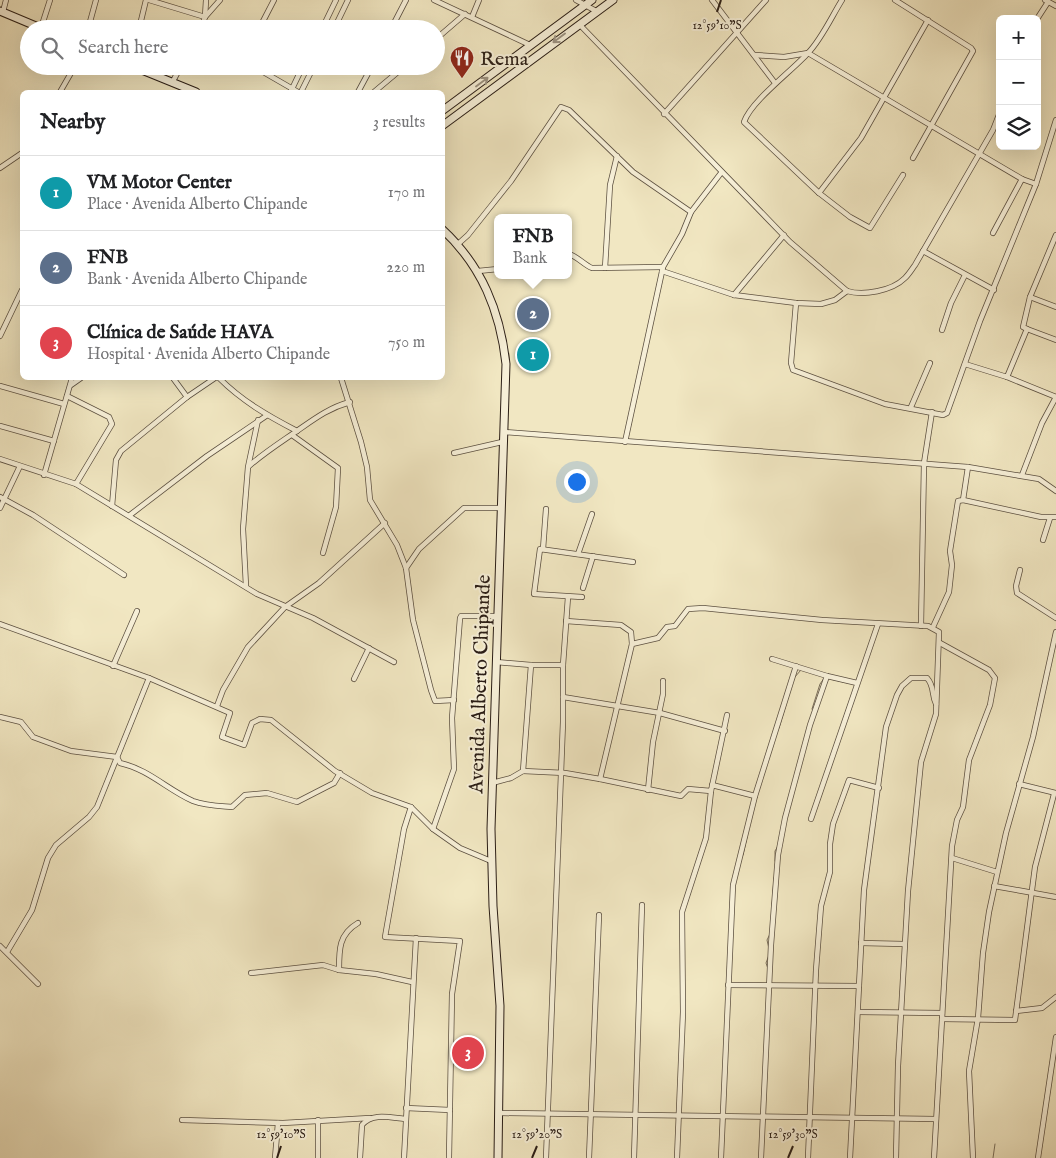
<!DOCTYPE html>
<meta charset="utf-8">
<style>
:root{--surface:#fff;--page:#f2f2f2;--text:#202124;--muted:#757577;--line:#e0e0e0;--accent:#8f2418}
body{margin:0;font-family:"IM FELL English",serif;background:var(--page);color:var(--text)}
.controls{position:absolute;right:15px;top:15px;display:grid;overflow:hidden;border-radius:8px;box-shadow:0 5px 20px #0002}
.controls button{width:45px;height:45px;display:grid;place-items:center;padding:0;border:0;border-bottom:1px solid var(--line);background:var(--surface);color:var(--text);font:25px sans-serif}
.you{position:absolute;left:576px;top:481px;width:18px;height:18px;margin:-12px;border:4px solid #fff;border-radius:50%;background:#1a73e8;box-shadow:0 0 0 8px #1a73e833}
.badge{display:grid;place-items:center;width:32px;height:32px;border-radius:50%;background:var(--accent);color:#fff;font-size:16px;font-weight:700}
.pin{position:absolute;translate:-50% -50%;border:2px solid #fff;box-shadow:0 1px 5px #0006}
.popup{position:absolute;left:494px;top:214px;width:78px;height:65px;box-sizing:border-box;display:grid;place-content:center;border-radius:8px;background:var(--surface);filter:drop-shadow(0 1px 4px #0005);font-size:16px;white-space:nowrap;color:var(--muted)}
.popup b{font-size:19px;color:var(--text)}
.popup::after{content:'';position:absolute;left:50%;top:100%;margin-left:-10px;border:10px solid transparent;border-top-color:var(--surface)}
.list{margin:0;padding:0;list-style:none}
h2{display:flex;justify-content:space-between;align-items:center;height:65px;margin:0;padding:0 20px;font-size:21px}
h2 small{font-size:16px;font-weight:400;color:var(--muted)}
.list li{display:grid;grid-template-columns:32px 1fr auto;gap:15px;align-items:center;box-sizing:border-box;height:75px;padding:0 20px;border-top:1px solid var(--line)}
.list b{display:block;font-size:19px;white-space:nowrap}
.list p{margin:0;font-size:16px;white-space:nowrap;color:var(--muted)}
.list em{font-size:16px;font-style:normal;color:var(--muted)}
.icon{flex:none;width:28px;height:28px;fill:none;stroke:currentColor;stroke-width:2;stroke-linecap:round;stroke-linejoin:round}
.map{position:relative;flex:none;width:1056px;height:1158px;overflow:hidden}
.search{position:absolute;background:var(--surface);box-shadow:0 5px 20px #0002;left:20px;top:20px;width:425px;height:55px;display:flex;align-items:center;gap:12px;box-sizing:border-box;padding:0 18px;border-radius:28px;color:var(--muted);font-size:19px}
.panel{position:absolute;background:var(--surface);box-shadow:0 5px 20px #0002;left:20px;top:90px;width:425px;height:290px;border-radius:8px}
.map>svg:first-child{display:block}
</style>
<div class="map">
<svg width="1056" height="1158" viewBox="0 0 1056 1158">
<rect width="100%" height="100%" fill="#f1e7c2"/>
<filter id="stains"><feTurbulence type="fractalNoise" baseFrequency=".004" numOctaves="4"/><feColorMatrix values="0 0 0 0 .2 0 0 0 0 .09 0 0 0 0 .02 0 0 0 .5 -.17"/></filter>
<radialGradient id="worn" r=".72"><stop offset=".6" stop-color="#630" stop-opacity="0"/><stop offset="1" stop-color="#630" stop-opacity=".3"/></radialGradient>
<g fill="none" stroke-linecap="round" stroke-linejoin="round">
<g stroke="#7a6e5a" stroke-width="1">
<path d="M794,678L801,670"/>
<path d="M830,679L848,683"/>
<path d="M812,709L820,684L825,677"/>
<path d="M779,728L787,701"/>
<path d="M750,823L754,808"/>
<path d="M743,855L747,837"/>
<path d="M775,861V851L778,846"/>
<path d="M772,906L774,878"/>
<path d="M769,949L767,940L770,934"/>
<path d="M768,969L766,963L769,955"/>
<path d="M993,1158L995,1144"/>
</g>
<defs>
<g id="street">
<path d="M149,0L205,17L206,0"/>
<path d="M434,0L530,45"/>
<path d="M576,0L596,11"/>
<path d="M712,0L775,83"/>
<path d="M842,0C832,16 821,40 808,53C793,70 751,101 744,122L819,193L850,217L870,228L903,175"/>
<path d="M895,0L971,48L973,51L913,158"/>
<path d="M1045,0L1056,6"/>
<path d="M3,12L6,0"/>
<path d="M472,17L479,0"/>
<path d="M1037,19L1048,2"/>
<path d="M579,24L790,242L847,291"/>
<path d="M41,28L50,0"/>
<path d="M88,29L96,0"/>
<path d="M139,29L146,0"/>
<path d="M201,29L205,17L220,0"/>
<path d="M259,29L274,0"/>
<path d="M322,29L336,0"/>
<path d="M334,29L348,0"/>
<path d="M391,29L406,0"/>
<path d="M436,39L465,14"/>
<path d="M755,55L784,57L808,53L1022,179L1036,184"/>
<path d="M253,66L298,92"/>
<path d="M172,83L181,66"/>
<path d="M291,91L303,66"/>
<path d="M60,92L75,66"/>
<path d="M301,92L314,66"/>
<path d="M358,92L372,66"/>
<path d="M374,92L405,66"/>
<path d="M664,114L766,0"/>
<path d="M0,168L22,153"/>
<path d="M819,193L861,138L928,20"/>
<path d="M993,233L1022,179"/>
<path d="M458,244L468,235L511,181L561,107L569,110L633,172L691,212"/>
<path d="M923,251L994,290"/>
<path d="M568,254C576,255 584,265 592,268L663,267"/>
<path d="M605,268L610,185L617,156"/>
<path d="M478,271L498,269"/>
<path d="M662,271L734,295L796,303L821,304L835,300L847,291C863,296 892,291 905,278C909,274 912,269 915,265L993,130L1000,112"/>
<path d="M734,295L784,235"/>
<path d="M1030,297L1056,307"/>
<path d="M796,303L791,363L793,370L885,404L943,415L947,413L980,321L1036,184L1056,120"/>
<path d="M1027,329L1056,340"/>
<path d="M942,330L951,303L965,275"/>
<path d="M0,336L22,290"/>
<path d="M965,364L1007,377L1027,329L1023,327L1030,297L1056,235"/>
<path d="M1007,377L1056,397"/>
<path d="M173,378L187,397"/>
<path d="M219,378C242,401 268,416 297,431"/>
<path d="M341,378L361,442L367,467L370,500L397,545L406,568L413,620L431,690L435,701L454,700"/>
<path d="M71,385L81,378"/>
<path d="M0,386L64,404"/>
<path d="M67,396L109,417L112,424L76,484"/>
<path d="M911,407L930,363"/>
<path d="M0,426L54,441"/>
<path d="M504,432L968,467L1039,479L1056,491"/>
<path d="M292,435L338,468L336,507L323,553"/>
<path d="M625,442L663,267L682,234L691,212L721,173"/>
<path d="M454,453L502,442"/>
<path d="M0,459L76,484L257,594L313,618L394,662"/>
<path d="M249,466C264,453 278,444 294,433C313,420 328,408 350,402"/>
<path d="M44,475L72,378"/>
<path d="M1022,475L1042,423L1056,397"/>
<path d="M0,497L33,515L124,575"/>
<path d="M963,500L1041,517H1056"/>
<path d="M112,506L116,460L121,451L187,397L215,378"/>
<path d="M0,508L20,466"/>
<path d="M130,515L207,456L266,416"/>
<path d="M1043,540L1050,518"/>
<path d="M543,549L546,509"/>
<path d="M578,554L592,514"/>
<path d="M406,568L419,549L464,508H500"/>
<path d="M1020,570L1016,586L1017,593L1056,618"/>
<path d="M246,586L243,529L248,467L258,420"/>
<path d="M583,588L593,556"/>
<path d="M582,597L534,594L540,549L633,562"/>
<path d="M566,621L621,625L631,632L632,644"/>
<path d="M0,624L149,678L230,713L222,737L244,745L252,723L260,719L271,720L335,771L372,793L411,807L433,829L460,848L491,861"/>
<path d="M921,626L924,463L932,412"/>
<path d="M933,627L949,592L952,565L950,551L958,501L963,500L968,467"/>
<path d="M772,659L827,676L857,683"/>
<path d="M496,662L531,665H563"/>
<path d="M113,666L137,611"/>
<path d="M354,679L369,648"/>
<path d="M563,697L660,713L725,731"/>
<path d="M217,706L223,690L248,647L285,607L319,583L385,523"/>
<path d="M0,717L21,722L33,737L71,751L117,757L120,763C148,769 168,790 193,801C206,806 219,806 232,807L245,795L267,793L297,802L334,783L340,773"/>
<path d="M523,771L565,773L600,779L632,644L658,638L667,627L675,626L688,609L703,608L822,620L928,626L939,632L936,714L921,762L908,891L898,1066L896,1158"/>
<path d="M600,779L681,796L688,789L711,791L727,715"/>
<path d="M492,783L511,778L523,771L531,665"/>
<path d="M1019,784L1056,793"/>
<path d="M712,785L755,796"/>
<path d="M648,790L653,742L663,694V681"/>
<path d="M411,807L404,829L385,937L460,941L452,994L449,1158"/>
<path d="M811,819L878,624"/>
<path d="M433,829L454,769L452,718L460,618L461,616H497"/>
<path d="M952,858L997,872"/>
<path d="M994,886L1056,897"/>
<path d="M861,943L904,944"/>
<path d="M0,946L38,984"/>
<path d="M7,952L32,910L48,858L56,845L89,817L97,807L149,678"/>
<path d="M339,970C339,949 339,934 358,923"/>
<path d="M251,973L323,965L339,970L376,974L412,982"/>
<path d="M728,985L859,986"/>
<path d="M1016,1011L1042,1008L1056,997"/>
<path d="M858,1012L942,1013"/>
<path d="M942,1019L1015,1020L1035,867L1054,794"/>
<path d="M406,1108L450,1110"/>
<path d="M500,1113L936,1119"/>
<path d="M182,1120L283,1123L370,1118"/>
<path d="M275,1158L278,1123"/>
<path d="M318,1158V1120"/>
<path d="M360,1158L362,1125C372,1112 392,1118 405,1119"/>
<path d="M404,1158L416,938"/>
<path d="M546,1158L563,722V665L568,597"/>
<path d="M589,1158L599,915"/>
<path d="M634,1158L642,905"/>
<path d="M677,1158L683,1012L682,912L706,838L711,791"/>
<path d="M721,1158L733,885L755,796L796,666"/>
<path d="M761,1158L771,945L778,855L785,818L810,725L827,676"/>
<path d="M808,1158L816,970L821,906L830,872V844L833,824L849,780L879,788"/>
<path d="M850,1158L864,890L886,727L897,695L902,686L911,678H927C935,687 931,694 936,704"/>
<path d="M934,1158L952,846L957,820L963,807L969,760L990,705L995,678L989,670L940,643"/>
<path d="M973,1158L969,1071L978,1018L983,953L989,912L1006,833L1033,737L1056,632"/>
<path d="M1038,1158L1056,1037"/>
</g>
<g id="secondary">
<path d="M0,11L43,29"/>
<path d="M132,66L196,92"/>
<path d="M442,111L592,0"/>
<path d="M442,126L613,0"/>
<path d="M442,229C482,266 500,311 506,364L491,829L493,906L500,1006L498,1158"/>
</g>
</defs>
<use href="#street" stroke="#5c5041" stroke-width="6"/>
<use href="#secondary" stroke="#2b1e16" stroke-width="9"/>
<use href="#street" stroke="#f6efd7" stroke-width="4.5"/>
<use href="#secondary" stroke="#f6efd7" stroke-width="7"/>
</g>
<defs><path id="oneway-shaft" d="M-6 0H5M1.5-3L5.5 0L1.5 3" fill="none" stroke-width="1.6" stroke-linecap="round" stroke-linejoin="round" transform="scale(1.25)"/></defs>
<g stroke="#9b9180">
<use href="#oneway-shaft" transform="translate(559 38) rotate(143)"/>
<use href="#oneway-shaft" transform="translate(482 82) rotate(-37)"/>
</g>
<path fill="none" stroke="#2b1e16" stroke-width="2" d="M717,12L721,0M277,1158L281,1146M532,1158L537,1146M788,1158L793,1146"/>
<defs>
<symbol id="restaurant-pin" viewBox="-11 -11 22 30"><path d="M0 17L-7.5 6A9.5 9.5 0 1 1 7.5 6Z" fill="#8f2418" stroke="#f6efd7"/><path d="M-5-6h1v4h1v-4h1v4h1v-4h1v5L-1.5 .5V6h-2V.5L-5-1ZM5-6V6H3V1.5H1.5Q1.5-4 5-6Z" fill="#fff"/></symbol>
</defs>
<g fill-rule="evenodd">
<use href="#restaurant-pin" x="448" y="44" width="28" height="38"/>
</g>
<g text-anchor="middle" stroke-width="4" stroke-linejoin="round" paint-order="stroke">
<g font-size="20" fill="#2b1e16" stroke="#f6efd7" text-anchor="start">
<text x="480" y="65">Rema</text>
</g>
<g font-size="20" fill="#2b1e16" stroke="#f6efd7">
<text transform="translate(479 684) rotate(-88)" y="7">Avenida Alberto Chipande</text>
</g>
</g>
<g font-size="12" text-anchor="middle" fill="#2b1e16" stroke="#f6efd7" stroke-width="4" stroke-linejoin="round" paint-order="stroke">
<text x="717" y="29">12°59'10"S</text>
<text x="281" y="1138">12°59'10"S</text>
<text x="537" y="1138">12°59'20"S</text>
<text x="793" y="1138">12°59'30"S</text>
</g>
<rect width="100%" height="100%" filter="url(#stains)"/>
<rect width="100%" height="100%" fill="url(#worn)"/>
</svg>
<div class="controls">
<button>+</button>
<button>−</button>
<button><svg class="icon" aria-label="layers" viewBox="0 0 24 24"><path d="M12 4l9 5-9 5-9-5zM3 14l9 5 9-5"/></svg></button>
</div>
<div class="you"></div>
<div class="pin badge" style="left:533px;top:355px;background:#0f9aa8">1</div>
<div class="pin badge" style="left:533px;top:314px;background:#5c6f8a">2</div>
<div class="popup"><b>FNB</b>Bank</div>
<div class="pin badge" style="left:468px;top:1053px;background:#e0444e">3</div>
<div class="search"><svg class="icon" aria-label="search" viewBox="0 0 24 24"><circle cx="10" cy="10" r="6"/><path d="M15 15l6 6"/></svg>Search here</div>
<section class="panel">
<h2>Nearby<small>3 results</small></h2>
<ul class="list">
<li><span class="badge" style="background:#0f9aa8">1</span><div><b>VM Motor Center</b><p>Place · Avenida Alberto Chipande</p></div><em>170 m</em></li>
<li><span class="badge" style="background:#5c6f8a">2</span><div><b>FNB</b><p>Bank · Avenida Alberto Chipande</p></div><em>220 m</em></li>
<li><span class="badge" style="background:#e0444e">3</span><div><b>Clínica de Saúde HAVA</b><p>Hospital · Avenida Alberto Chipande</p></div><em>750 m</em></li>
</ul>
</section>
</div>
